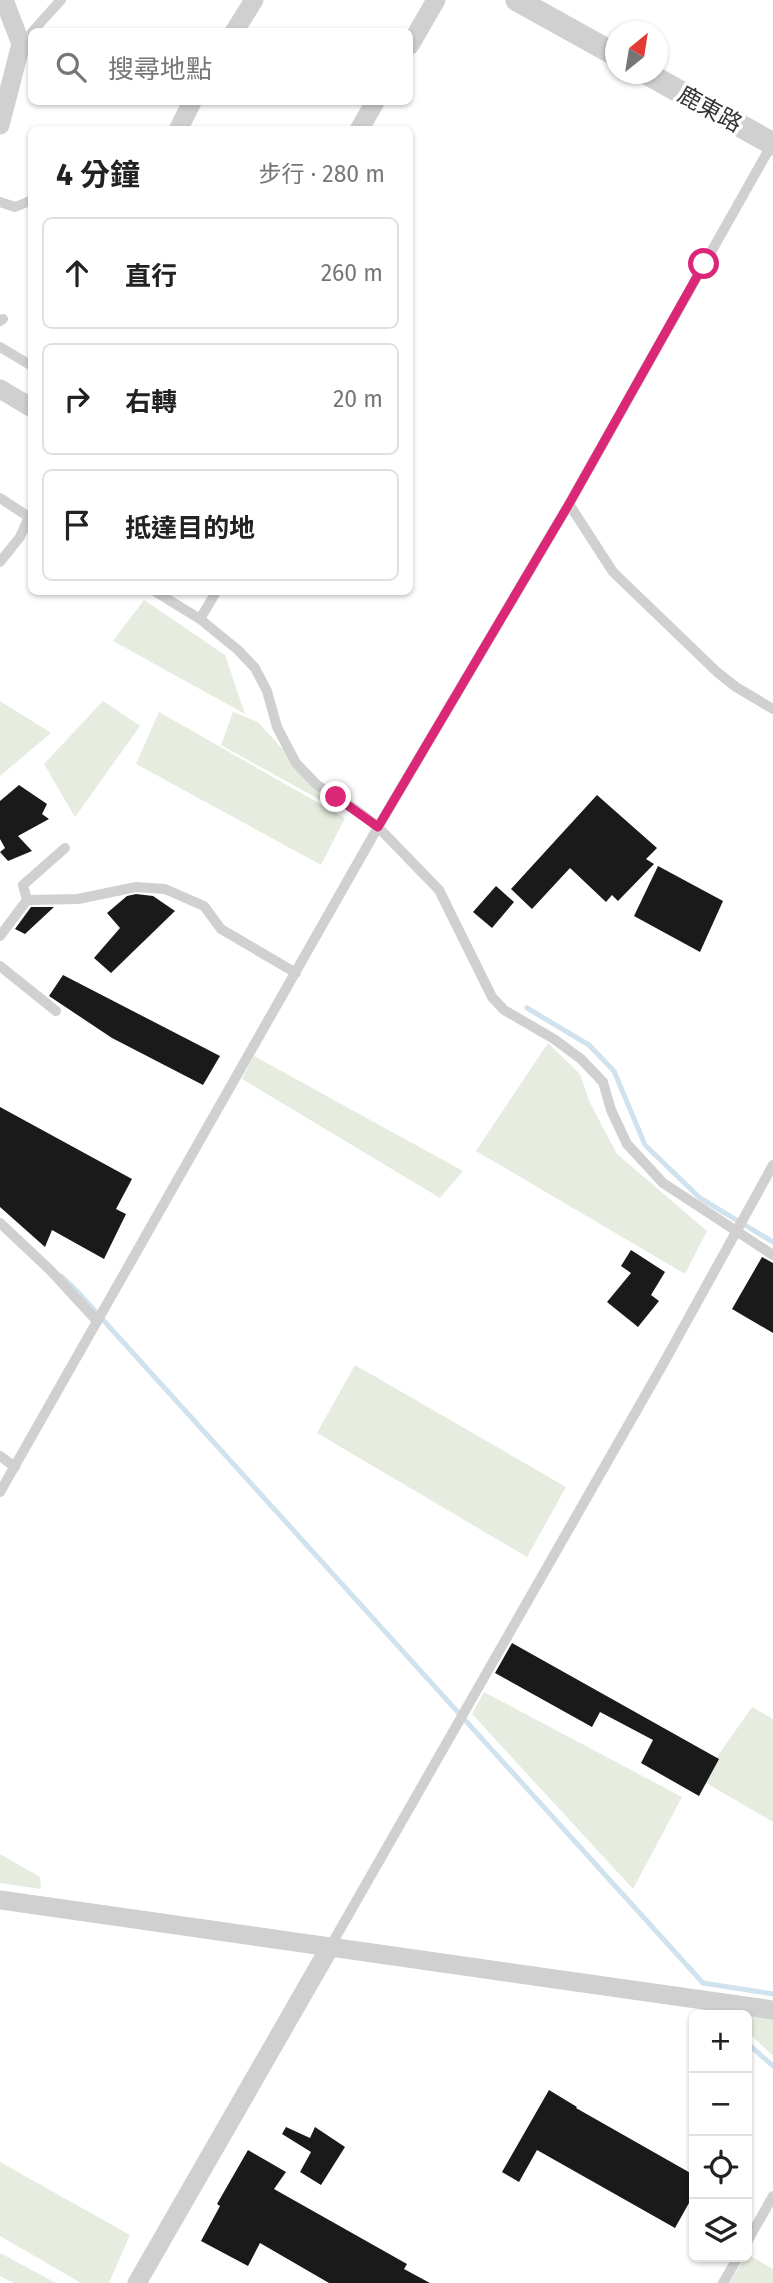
<!DOCTYPE html>
<html lang="zh-TW">
<meta charset="utf-8">
<style>
:root{--surface:#fff;--page:#f2f2f2;--text:#222;--muted:#767676;--line:#e0e0e0}
body{margin:0;font-family:"Fira Sans","Noto Sans TC",sans-serif;background:var(--page);color:var(--text)}
.controls{position:absolute;right:21px;bottom:21px;display:grid;overflow:hidden;border-radius:10px;box-shadow:0 2px 5px #0004}
.controls button{width:63px;height:63px;display:grid;place-items:center;padding:0;border:0;border-bottom:2px solid var(--line);background:var(--surface);color:var(--text);font:35px sans-serif}
.compass{position:absolute;left:605px;top:21px;width:63px;height:63px;border-radius:50%;background:var(--surface);box-shadow:0 2px 5px #0004;rotate:30deg}
.stop{position:absolute;width:21px;height:21px;margin:-16px;border:5px solid #db2777;border-radius:50%;background:#fff}
.stop.end{background:#db2777;border-color:#fff;box-shadow:0 2px 7px #0008}
.list{margin:0;padding:0;list-style:none}
h2{display:flex;justify-content:space-between;align-items:center;height:91px;margin:0;padding:0 28px;font-size:30px}
h2 small{font-size:23px;font-weight:400;color:var(--muted)}
.list li{display:grid;grid-template-columns:46px 1fr auto;gap:21px;align-items:center;box-sizing:border-box;height:112px;margin:0 14px 14px;padding:0 14px;border:2px solid var(--line);border-radius:10px}
.list b{display:block;font-size:26px;white-space:nowrap}
.list em{font-size:23px;font-style:normal;color:var(--muted)}
.icon{flex:none;width:38px;height:38px;fill:none;stroke:currentColor;stroke-width:2;stroke-linecap:round;stroke-linejoin:round}
.map{position:relative;flex:none;width:773px;height:2283px;overflow:hidden}
.search{position:absolute;background:var(--surface);box-shadow:0 2px 5px #0004;left:28px;top:28px;width:385px;height:77px;display:flex;align-items:center;gap:18px;box-sizing:border-box;padding:0 24px;border-radius:10px;color:var(--muted);font-size:26px}
.panel{position:absolute;background:var(--surface);box-shadow:0 2px 5px #0004;left:28px;top:126px;width:385px;height:469px;border-radius:10px}
.map>svg:first-child{display:block}
</style>
<div class="map">
<svg width="773" height="2283" viewBox="0 0 773 2283">
<rect width="100%" height="100%" fill="#fff"/>
<g fill="#e6ecdf">
<path d="M144,600L225,655L245,714L113,641Z"/>
<path d="M0,701L51,733L0,776Z"/>
<path d="M103,701L140,726L75,817L44,764Z"/>
<path d="M159,712L345,818L321,865L136,764Z"/>
<path d="M233,712L258,722L338,810L221,745Z"/>
<path d="M548,1043L580,1074L590,1103L617,1154L707,1231L685,1274L476,1151Z"/>
<path d="M254,1056L463,1171L440,1198L242,1079Z"/>
<path d="M355,1365L566,1487L527,1557L317,1433Z"/>
<path d="M484,1692L682,1797L633,1889L472,1714Z"/>
<path d="M752,1707L773,1719V1822L701,1780Z"/>
<path d="M0,1854L40,1877L41,1889L0,1883Z"/>
<path d="M747,2015L773,2018V2056L747,2031Z"/>
<path d="M0,2162L130,2235L109,2283H81L0,2236Z"/>
<path d="M0,2253L56,2283H14L0,2276Z"/>
<path d="M747,2254L773,2269V2283H729Z"/>
</g>
<g fill="none" stroke-linecap="round" stroke-linejoin="round">
<g stroke="#cfe2ee" stroke-width="5">
<path d="M527,1008L589,1045L614,1071L645,1145L700,1198L773,1242"/>
<path d="M61,1276L76,1290L703,1983L773,1994"/>
<path d="M747,2043L773,2066"/>
</g>
</g>
<g fill="#1a1a1a">
<path d="M19,785L47,804L42,814L49,819L18,836L32,851L8,861L0,852L5,848L0,839V801Z"/>
<path d="M597,795L657,848L646,859L654,864L618,901L612,895L606,902L570,868L532,909L511,889Z"/>
<path d="M658,866L723,901L700,952L634,916Z"/>
<path d="M496,886L514,902L492,928L473,912Z"/>
<path d="M136,894L153,896L175,911L111,973L94,958L120,928L107,913L127,896Z"/>
<path d="M31,907H54L25,934L15,929Z"/>
<path d="M63,975L220,1056L203,1085L112,1038L49,996Z"/>
<path d="M0,1107L132,1179L116,1209L126,1214L104,1259L52,1230L45,1247L0,1207Z"/>
<path d="M631,1250L665,1272L651,1295L659,1301L638,1327L607,1302L631,1273L621,1266Z"/>
<path d="M762,1257L773,1263V1333L732,1309Z"/>
<path d="M512,1643L719,1759L699,1796L641,1763L653,1740L600,1712L592,1727L495,1673Z"/>
<path d="M549,2090L577,2107L576,2108L694,2175V2194L675,2228L537,2150L519,2182L502,2172Z"/>
<path d="M286,2127L310,2138L315,2127L345,2147L321,2185L300,2172L311,2152L282,2134Z"/>
<path d="M248,2150L286,2172L274,2189L407,2264L404,2269L430,2283H329L260,2243L248,2266L201,2241L220,2206L217,2204Z"/>
</g>
<g fill="none" stroke-linecap="round" stroke-linejoin="round">
<g stroke="#d0d0d0" stroke-width="10">
<path d="M32,32L61,0"/>
<path d="M0,202L15,207L32,200"/>
<path d="M0,321L3,319"/>
<path d="M0,347L32,366"/>
<path d="M0,498L32,519"/>
<path d="M569,504L613,572L717,672L736,687L773,709"/>
<path d="M0,562L20,537L29,517"/>
<path d="M156,592L200,619L238,650L255,668L267,691L277,727L296,763L317,785L355,809L378,827L439,890L492,997L504,1010L554,1039L581,1059L603,1082L611,1110L627,1144L663,1183L773,1255"/>
<path d="M200,619L216,592"/>
<path d="M27,900L23,885L65,848"/>
<path d="M0,936L27,900L78,899L136,887L165,889L204,906L221,929L296,973"/>
<path d="M0,966L56,1011"/>
<path d="M0,1223L51,1271L97,1321"/>
<path d="M0,1456L15,1467"/>
<path d="M0,1492L378,827L569,504L772,144"/>
<path d="M330,1947L662,1366L773,1165"/>
<path d="M747,2242L773,2196"/>
<path d="M723,2283L738,2257"/>
</g>
<g stroke="#d0d0d0" stroke-width="19">
<path d="M234,32L254,0"/>
<path d="M410,45L436,0"/>
<path d="M0,125L21,44L4,0"/>
<path d="M178,130L192,102"/>
<path d="M359,130L375,102"/>
<path d="M0,389L32,408"/>
<path d="M0,1900L773,2010"/>
<path d="M137,2283L330,1947"/>
</g>
<g stroke="#d0d0d0" stroke-width="23">
<path d="M517,0L616,55"/>
<path d="M648,74L773,144"/>
</g>
</g>
<g fill="none" stroke-linecap="round" stroke-linejoin="round">
<path stroke="#db2777" stroke-width="9" d="M336,797L378,827L569,504L704,264"/>
</g>
<g text-anchor="middle" stroke-width="7" stroke-linejoin="round" paint-order="stroke">
<g font-size="23" fill="#333" stroke="#fff">
<text transform="translate(710 109) rotate(29)" y="8">鹿東路</text>
</g>
</g>
</svg>
<div class="controls">
<button>+</button>
<button>−</button>
<button><svg class="icon" aria-label="locate" viewBox="0 0 24 24"><circle cx="12" cy="12" r="6"/><path d="M12 2v4M12 18v4M2 12h4M18 12h4"/></svg></button>
<button><svg class="icon" aria-label="layers" viewBox="0 0 24 24"><path d="M12 4l9 5-9 5-9-5zM3 14l9 5 9-5"/></svg></button>
</div>
<svg class="compass" viewBox="-18 -18 36 36"><path d="M0-13l5 13h-10z" fill="#e53935"/><path d="M0 13l5-13h-10z" fill="#767676"/></svg>
<div class="stop" style="left:704px;top:264px"></div>
<div class="stop end" style="left:336px;top:797px"></div>
<div class="search"><svg class="icon" aria-label="search" viewBox="0 0 24 24"><circle cx="10" cy="10" r="6"/><path d="M15 15l6 6"/></svg>搜尋地點</div>
<section class="panel">
<h2>4 分鐘<small>步行 · 280 m</small></h2>
<ul class="list">
<li><svg class="icon" aria-label="ahead" viewBox="0 0 24 24"><path d="M12 20V5M6 11l6-6 6 6"/></svg><div><b>直行</b></div><em>260 m</em></li>
<li><svg class="icon" aria-label="right" viewBox="0 0 24 24"><path d="M7 20v-9h11M14 6l5 5-5 5"/></svg><div><b>右轉</b></div><em>20 m</em></li>
<li><svg class="icon" aria-label="arrive" viewBox="0 0 24 24"><path d="M6 21V4h12l-3 4 3 4H6"/></svg><div><b>抵達目的地</b></div></li>
</ul>
</section>
</div>
